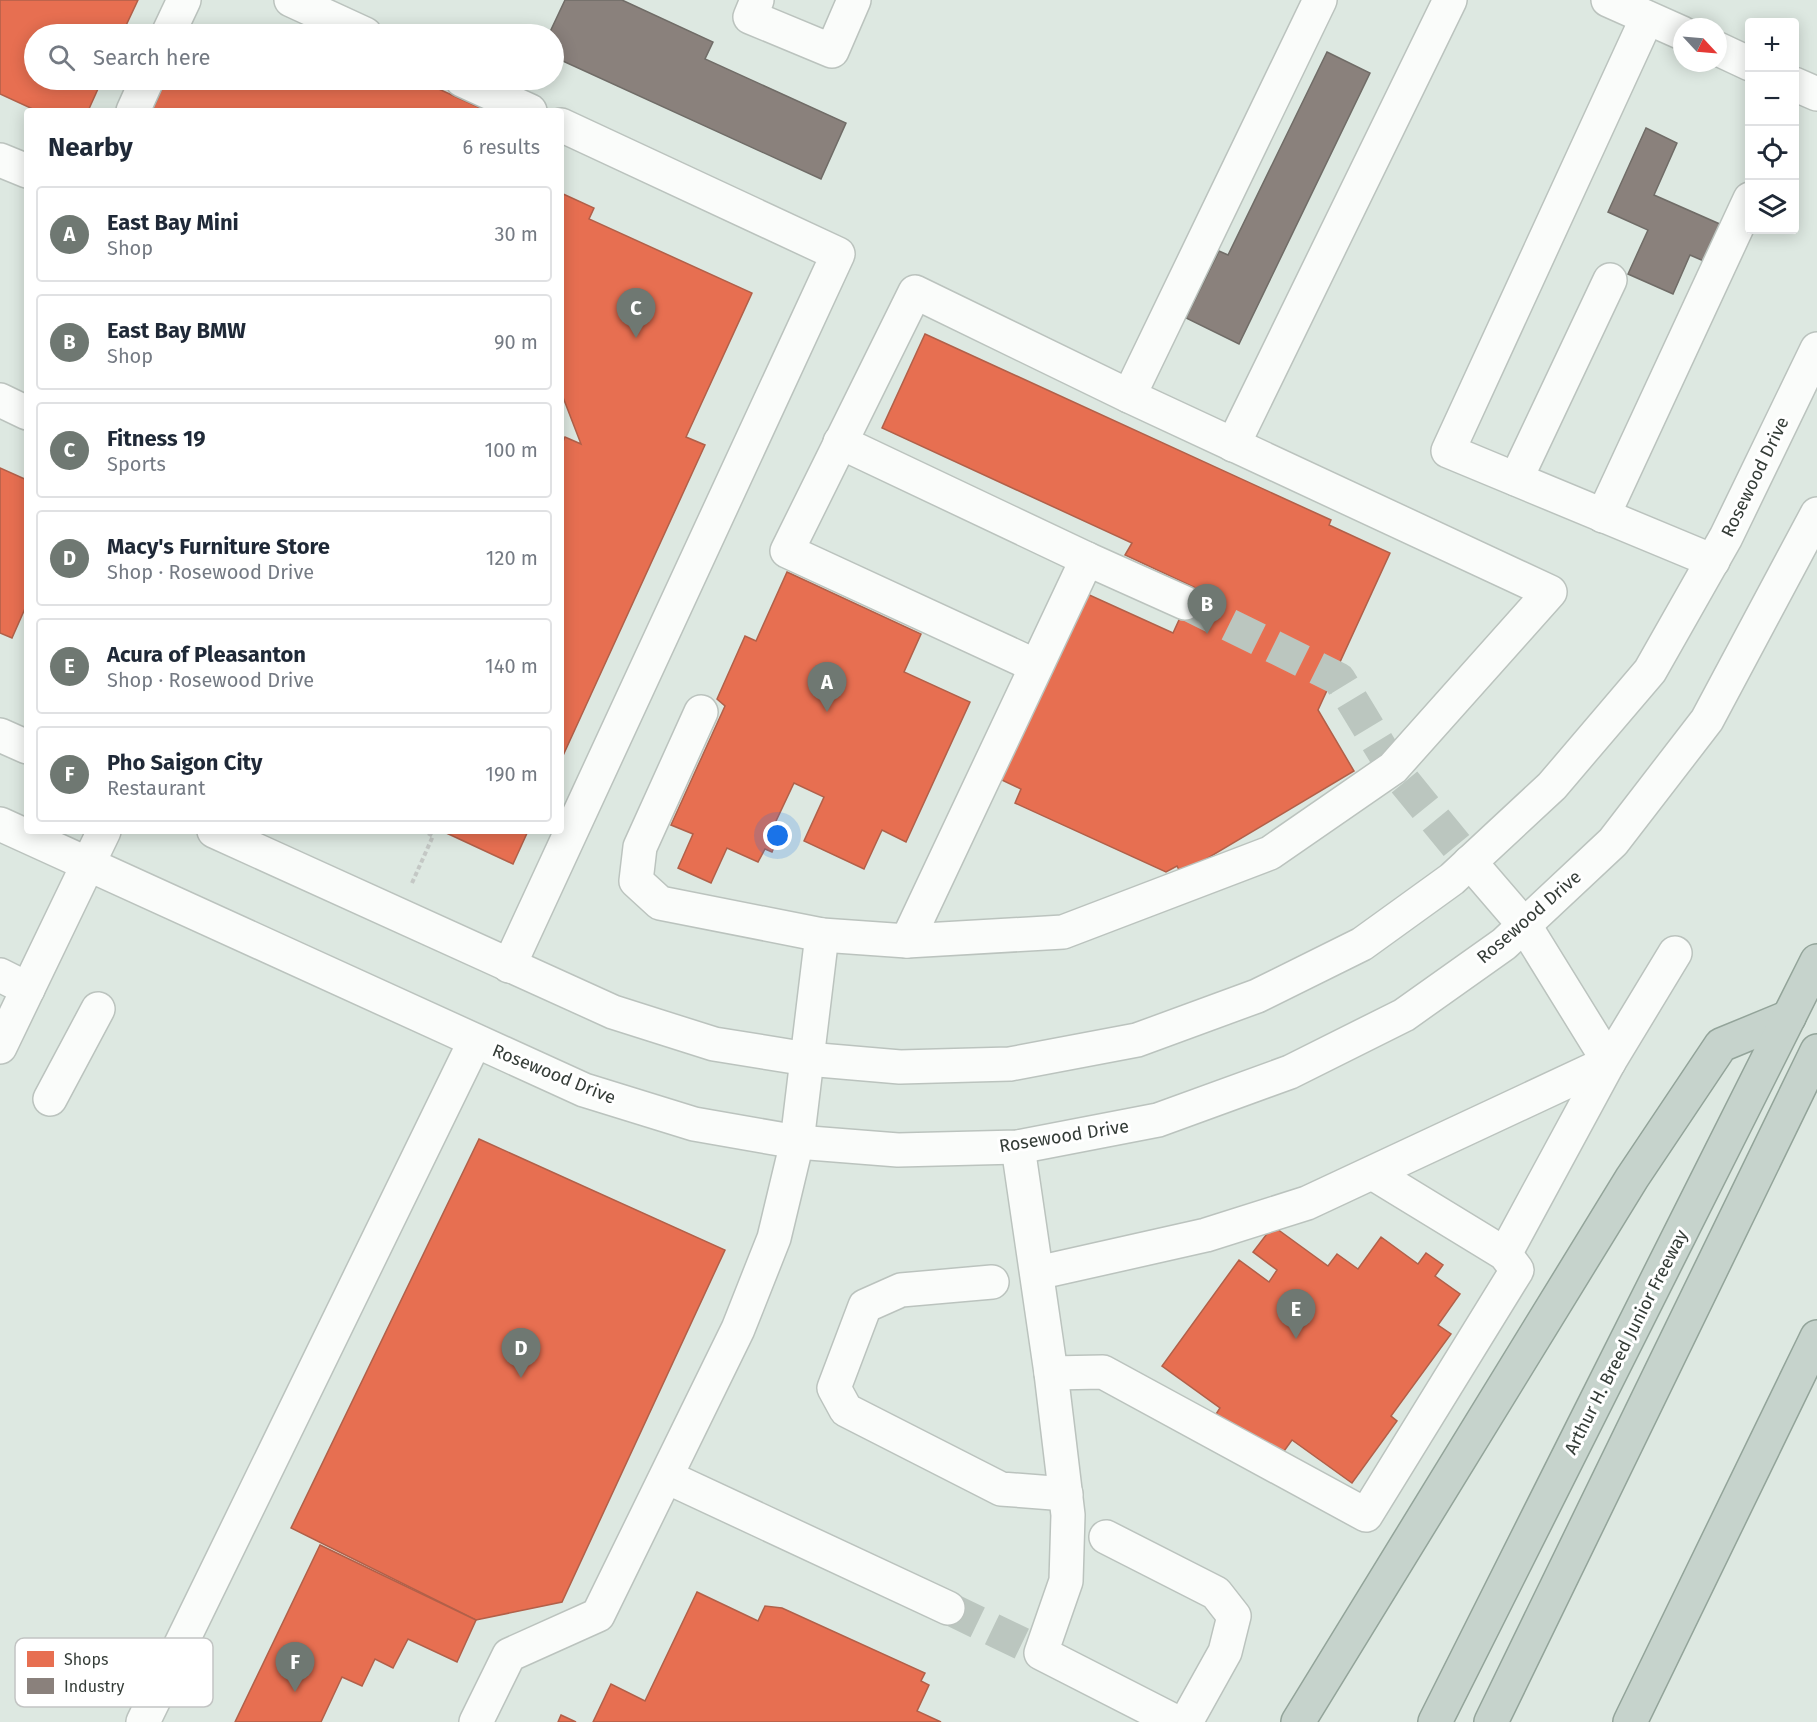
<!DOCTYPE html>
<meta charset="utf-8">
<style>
:root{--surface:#fff;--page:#f2f2f3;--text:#1f2937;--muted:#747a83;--line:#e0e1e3;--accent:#6f7872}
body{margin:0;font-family:"Fira Sans",sans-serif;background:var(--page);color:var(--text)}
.controls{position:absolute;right:18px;top:18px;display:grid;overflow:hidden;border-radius:6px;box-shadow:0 3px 15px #0003}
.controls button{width:54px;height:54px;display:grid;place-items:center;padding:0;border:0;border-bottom:2px solid var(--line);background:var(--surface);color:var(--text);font:30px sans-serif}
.compass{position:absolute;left:1673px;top:18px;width:54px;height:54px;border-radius:50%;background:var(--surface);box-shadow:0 3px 15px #0003;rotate:116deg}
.you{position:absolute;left:778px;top:836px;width:21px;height:21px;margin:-15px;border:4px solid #fff;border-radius:50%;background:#1a73e8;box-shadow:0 0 0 9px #1a73e833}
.badge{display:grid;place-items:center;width:39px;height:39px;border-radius:50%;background:var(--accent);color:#fff;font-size:20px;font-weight:700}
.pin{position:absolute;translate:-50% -50px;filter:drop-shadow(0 2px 3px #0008)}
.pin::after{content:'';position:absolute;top:32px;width:21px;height:18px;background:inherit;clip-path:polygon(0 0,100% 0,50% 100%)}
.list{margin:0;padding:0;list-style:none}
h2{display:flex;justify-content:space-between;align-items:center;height:78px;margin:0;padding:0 24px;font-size:26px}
h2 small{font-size:20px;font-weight:400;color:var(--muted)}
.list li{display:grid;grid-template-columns:39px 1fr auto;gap:18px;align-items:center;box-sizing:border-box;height:96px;margin:0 12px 12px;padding:0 12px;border:2px solid var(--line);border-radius:6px}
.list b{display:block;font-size:22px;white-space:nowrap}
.list p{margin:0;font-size:20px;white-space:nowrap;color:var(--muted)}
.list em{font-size:20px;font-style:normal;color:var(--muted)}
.icon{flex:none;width:33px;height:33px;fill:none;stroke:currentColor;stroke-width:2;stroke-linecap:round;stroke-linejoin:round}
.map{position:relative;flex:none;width:1817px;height:1722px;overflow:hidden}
.search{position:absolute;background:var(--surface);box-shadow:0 3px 15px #0003;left:24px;top:24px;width:540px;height:66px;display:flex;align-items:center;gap:15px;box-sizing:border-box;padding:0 21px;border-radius:33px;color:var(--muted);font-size:22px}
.panel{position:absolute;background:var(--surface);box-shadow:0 3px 15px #0003;left:24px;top:108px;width:540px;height:726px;border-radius:6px}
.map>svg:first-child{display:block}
</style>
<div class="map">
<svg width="1817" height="1722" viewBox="0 0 1817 1722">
<rect width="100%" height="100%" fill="#dde8e1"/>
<g fill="#e76f51" stroke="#b16049" stroke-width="1.5">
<path d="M0,0H138L122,34H34V80H102L88,111H37L0,94Z"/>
<path d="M166,80H419L487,111H152Z"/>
<path d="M561,193L594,208L589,219L752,293L686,437L705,445L561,760V446L565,437L581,444L561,392Z"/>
<path d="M925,334L1331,520L1329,525L1390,553L1318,710L1354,771L1181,874L1177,866L1166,872L1015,803L1021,789L989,774L1074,588L1173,633L1194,587L1125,555L1132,543L882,428Z"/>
<path d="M0,468L27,480V604L12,638L0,633Z"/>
<path d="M787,572L921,634L904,672L970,702L906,842L882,830L864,869L804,841L824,797L794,783L769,836L777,840L772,852L765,849L758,862L727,848L711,883L678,868L693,834L671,825L725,706L717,699L745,636L756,641Z"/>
<path d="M442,831H528L513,864Z"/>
<path d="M479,1139L725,1250L562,1602L476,1620L291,1528Z"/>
<path d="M1273,1226L1328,1266L1337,1254L1358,1269L1381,1237L1418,1264L1426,1253L1443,1265L1435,1276L1460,1294L1438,1325L1451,1334L1391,1416L1397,1421L1352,1483L1292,1440L1279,1458L1211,1422L1220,1408L1162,1366L1239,1260L1269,1282L1277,1270L1253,1252Z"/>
<path d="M320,1545L476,1620L457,1662L408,1639L393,1668L375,1659L362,1686L342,1677L321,1722H235Z"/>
<path d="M697,1592L758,1621L765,1606L782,1608L925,1673L921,1681L929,1685L917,1711L941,1722H593L611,1684L645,1701Z"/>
<path d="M561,1715L576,1722H558Z"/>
</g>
<g fill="#8a817c" stroke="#706c67" stroke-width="1.5">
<path d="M565,0H622L713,42L705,59L846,123L821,179L554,57V34H549Z"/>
<path d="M1327,52L1370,73L1239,344L1186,318L1219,251L1228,255Z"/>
<path d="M1646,128L1677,143L1654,195L1722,225L1706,262L1690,255L1673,294L1628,274L1648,230L1608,212Z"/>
</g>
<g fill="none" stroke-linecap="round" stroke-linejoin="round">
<g stroke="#bbc6bf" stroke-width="33" stroke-dasharray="33 16" stroke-linecap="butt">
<path d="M1185,603L1339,679L1393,768L1470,862"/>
<path d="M948,1608L1041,1653"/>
</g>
<defs>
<g id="minor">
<path d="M291,0L365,34"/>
<path d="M757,0L750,17L832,51L854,0"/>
<path d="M1608,0L1682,33"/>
<path d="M1647,18L1448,451L1713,561"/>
<path d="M168,34L184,0"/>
<path d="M1718,49L1750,64"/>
<path d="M462,80L530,111"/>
<path d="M1794,84L1817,94"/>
<path d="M133,111L147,80"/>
<path d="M0,160L27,171"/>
<path d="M1129,396L1320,0"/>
<path d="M0,400L27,413"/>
<path d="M840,442L1087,559"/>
<path d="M1233,445L1450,0"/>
<path d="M1516,479L1610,280"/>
<path d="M1603,516L1750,199"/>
<path d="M701,712L640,847L636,881L660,903L822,935L907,941L1063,932L1270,853L1393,768L1550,592L1129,396L915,292L787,551L1036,666"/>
<path d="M0,735L27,747"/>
<path d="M0,824L584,1090L694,1124L797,1142L898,1150L1018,1147L1158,1120L1290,1072L1404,1015L1504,944L1613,842L1707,720L1817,514"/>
<path d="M214,831L613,1012L714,1044L807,1059L900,1067L1010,1064L1137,1040L1257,996L1362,944L1452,879L1552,786L1650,671L1726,537L1817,349"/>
<path d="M907,941L1087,559L1185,603"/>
<path d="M509,966L838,254L561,125"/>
<path d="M0,975L28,989"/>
<path d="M0,1047L104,831"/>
<path d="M50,1099L98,1009"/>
<path d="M1018,1147L1051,1373L1068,1515L1066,1581L1041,1653L1176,1722"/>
<path d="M1505,1254L1609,1062L1675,953"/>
<path d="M1037,1273L1206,1235L1307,1203L1609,1062L1525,926L1470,862"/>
<path d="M992,1282L901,1290L865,1306L834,1388L846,1410L1001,1489L1066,1494"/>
<path d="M1051,1373L1103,1372L1366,1515L1517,1270L1505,1254L1374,1174"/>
<path d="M667,1477L948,1608"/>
<path d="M1106,1537L1216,1593L1234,1616L1225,1652L1186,1722"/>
<path d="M143,1722L475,1041"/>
<path d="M476,1722L509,1655L598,1615L738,1329L774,1238L797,1142L822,935"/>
</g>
<g id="highway">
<path d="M1298,1722L1632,1178L1721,1045L1789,1017"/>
<path d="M1435,1722L1817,961"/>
<path d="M1491,1722L1817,1051"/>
<path d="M1630,1722L1817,1337"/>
</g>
</defs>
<use href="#minor" stroke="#bbc3be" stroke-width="36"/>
<use href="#highway" stroke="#93a49a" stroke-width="36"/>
<path stroke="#c4c8c5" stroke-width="4" stroke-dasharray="4.5 3" stroke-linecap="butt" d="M412,883L433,836L424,831"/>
<use href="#minor" stroke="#fafcfa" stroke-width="33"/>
<use href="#highway" stroke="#c6d3cc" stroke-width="33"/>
</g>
<g text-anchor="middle" stroke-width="6" stroke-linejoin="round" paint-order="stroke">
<g font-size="18" fill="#343c37" stroke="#fff">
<text transform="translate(1755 477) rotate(-64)" y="6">Rosewood Drive</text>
<text transform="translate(1529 917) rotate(-41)" y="6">Rosewood Drive</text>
<text transform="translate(554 1074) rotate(22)" y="6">Rosewood Drive</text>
<text transform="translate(1064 1136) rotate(-9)" y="6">Rosewood Drive</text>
<text transform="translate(1626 1342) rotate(-63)" y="6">Arthur H. Breed Junior Freeway</text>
</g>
</g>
<rect x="15" y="1638" width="198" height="69" rx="9" fill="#fff" stroke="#c2c4c3" stroke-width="1.5"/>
<rect x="27" y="1651" width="27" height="16" fill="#e76f51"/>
<rect x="27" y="1678" width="27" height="16" fill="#8a817c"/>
<g font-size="16" fill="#343c37">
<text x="64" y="1665">Shops</text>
<text x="64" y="1692">Industry</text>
</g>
</svg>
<div class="controls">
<button>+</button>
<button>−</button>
<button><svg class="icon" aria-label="locate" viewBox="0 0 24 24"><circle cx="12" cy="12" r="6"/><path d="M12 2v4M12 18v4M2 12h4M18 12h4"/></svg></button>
<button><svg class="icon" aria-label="layers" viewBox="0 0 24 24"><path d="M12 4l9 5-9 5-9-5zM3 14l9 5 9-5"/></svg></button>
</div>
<svg class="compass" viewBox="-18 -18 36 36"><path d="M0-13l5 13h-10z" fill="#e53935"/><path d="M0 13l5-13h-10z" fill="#747a83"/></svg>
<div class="you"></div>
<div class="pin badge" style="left:827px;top:712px">A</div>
<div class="pin badge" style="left:1207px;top:634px">B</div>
<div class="pin badge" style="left:636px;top:338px">C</div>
<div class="pin badge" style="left:521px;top:1378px">D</div>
<div class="pin badge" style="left:1296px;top:1339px">E</div>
<div class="pin badge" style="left:295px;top:1692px">F</div>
<div class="search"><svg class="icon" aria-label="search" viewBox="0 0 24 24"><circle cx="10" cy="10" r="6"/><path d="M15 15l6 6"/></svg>Search here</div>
<section class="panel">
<h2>Nearby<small>6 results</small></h2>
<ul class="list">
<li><span class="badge">A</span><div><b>East Bay Mini</b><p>Shop</p></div><em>30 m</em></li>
<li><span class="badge">B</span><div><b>East Bay BMW</b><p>Shop</p></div><em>90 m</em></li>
<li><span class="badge">C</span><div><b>Fitness 19</b><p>Sports</p></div><em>100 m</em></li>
<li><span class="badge">D</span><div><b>Macy's Furniture Store</b><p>Shop · Rosewood Drive</p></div><em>120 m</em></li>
<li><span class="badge">E</span><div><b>Acura of Pleasanton</b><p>Shop · Rosewood Drive</p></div><em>140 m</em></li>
<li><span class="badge">F</span><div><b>Pho Saigon City</b><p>Restaurant</p></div><em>190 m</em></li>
</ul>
</section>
</div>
